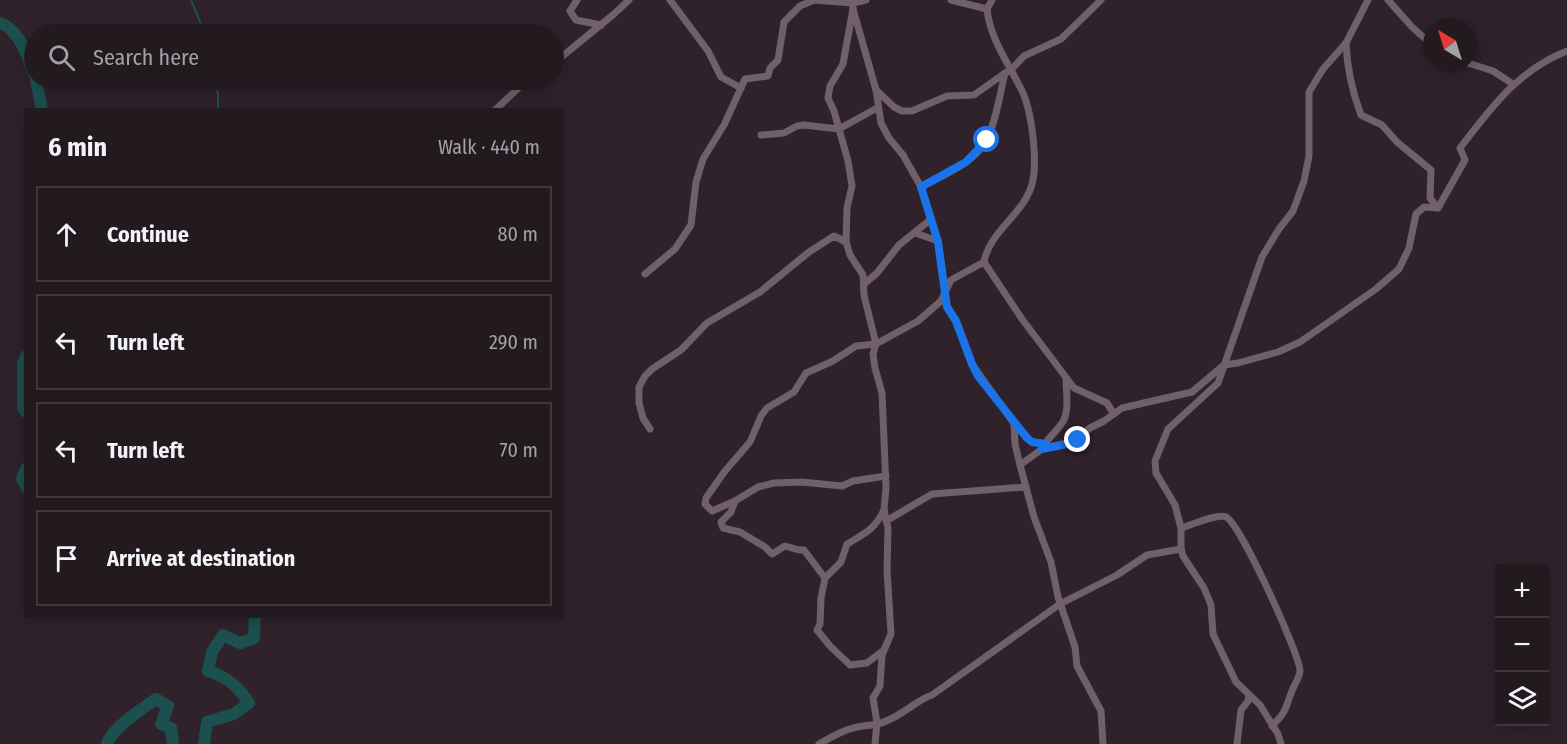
<!DOCTYPE html>
<meta charset="utf-8">
<style>
:root{--surface:#231a20;--page:#2f272d;--text:#f1f3f6;--muted:#a3a1a5;--line:#40383e}
body{margin:0;font-family:"Fira Sans Condensed",sans-serif;background:var(--page);color:var(--text)}
.controls{position:absolute;right:18px;bottom:18px;display:grid;overflow:hidden;border-radius:0px;box-shadow:0 3px 15px #0003}
.controls button{width:54px;height:54px;display:grid;place-items:center;padding:0;border:0;border-bottom:2px solid var(--line);background:var(--surface);color:var(--text);font:30px sans-serif}
.compass{position:absolute;left:1423px;top:18px;width:54px;height:54px;border-radius:50%;background:var(--surface);box-shadow:0 3px 15px #0003;rotate:322deg}
.stop{position:absolute;width:18px;height:18px;margin:-14px;border:4px solid #1a73e8;border-radius:50%;background:#fff}
.stop.end{background:#1a73e8;border-color:#fff;box-shadow:0 2px 6px #0008}
.list{margin:0;padding:0;list-style:none}
h2{display:flex;justify-content:space-between;align-items:center;height:78px;margin:0;padding:0 24px;font-size:26px}
h2 small{font-size:20px;font-weight:400;color:var(--muted)}
.list li{display:grid;grid-template-columns:39px 1fr auto;gap:18px;align-items:center;box-sizing:border-box;height:96px;margin:0 12px 12px;padding:0 12px;border:2px solid var(--line);border-radius:0px}
.list b{display:block;font-size:22px;white-space:nowrap}
.list em{font-size:20px;font-style:normal;color:var(--muted)}
.icon{flex:none;width:33px;height:33px;fill:none;stroke:currentColor;stroke-width:2;stroke-linecap:round;stroke-linejoin:round}
.map{position:relative;flex:none;width:1567px;height:744px;overflow:hidden}
.search{position:absolute;background:var(--surface);box-shadow:0 3px 15px #0003;left:24px;top:24px;width:540px;height:66px;display:flex;align-items:center;gap:15px;box-sizing:border-box;padding:0 21px;border-radius:33px;color:var(--muted);font-size:22px}
.panel{position:absolute;background:var(--surface);box-shadow:0 3px 15px #0003;left:24px;top:108px;width:540px;height:510px;border-radius:0px}
.map>svg:first-child{display:block}
</style>
<div class="map">
<svg width="1567" height="744" viewBox="0 0 1567 744">
<rect width="100%" height="100%" fill="#2f222b"/>
<g fill="none" stroke-linecap="round" stroke-linejoin="round">
<g stroke="#1b504f" stroke-width="2">
<path d="M191,0L205,34"/>
<path d="M214,80L218,94V110"/>
</g>
<g stroke="#1b504f" stroke-width="12">
<path d="M0,23C19,29 27,56 34,73"/>
<path d="M36,80L42,110"/>
<path d="M26,356L23,363V408L26,412"/>
<path d="M26,469L22,479L26,487"/>
<path d="M107,744C112,728 142,709 156,699L168,706L161,724L171,728L173,744"/>
<path d="M204,744L207,722L234,714L249,703C238,686 227,677 208,671L212,652L223,635L240,643L254,638L255,616"/>
</g>
<g stroke="#6f6069" stroke-width="7">
<path d="M577,0L570,11L576,20L601,25"/>
<path d="M670,0L708,51L721,77L741,88"/>
<path d="M852,0L853,9L876,90L881,123L889,138L903,155L921,187L938,241L947,307L956,321L972,364L1017,428L1032,442L1045,444"/>
<path d="M951,0L987,9"/>
<path d="M992,0L987,9C990,40 1010,65 1023,93C1032,113 1037,159 1033,180C1027,213 990,229 984,262L1022,319L1074,388L1107,403L1114,414"/>
<path d="M1388,0L1412,27L1432,45"/>
<path d="M853,9L843,64L830,86L828,98L834,111L848,161L852,186L847,208L846,242L850,255L863,275L864,295L876,344L873,354L875,368L882,393L886,488L884,510L888,528L887,570L891,634L882,655L880,686L873,698L877,723L875,744"/>
<path d="M1346,43C1347,68 1352,91 1361,115L1382,125L1397,142L1431,170L1430,198L1438,208"/>
<path d="M554,63L614,14L629,0"/>
<path d="M1468,63L1493,71L1513,84"/>
<path d="M876,90L894,107L902,111H912L947,96L974,95L1005,73"/>
<path d="M495,110L527,80"/>
<path d="M761,135L784,133L797,126L804,125L839,129L877,108"/>
<path d="M921,187C943,175 974,163 986,141C996,123 1000,93 1005,73L1010,71L1024,56L1061,39L1101,0"/>
<path d="M915,233L938,241"/>
<path d="M645,274L675,249L691,225L696,182L703,159L724,125L745,79L768,76L770,68L778,60L784,22L800,6L814,0L853,3L866,0"/>
<path d="M864,284L877,273L899,245L930,220"/>
<path d="M1014,423L1015,444L1020,465"/>
<path d="M650,429L643,418L639,403V387L645,376L652,369L681,350L707,323L760,292L809,252L834,236L846,242"/>
<path d="M1043,447C1048,438 1056,432 1062,423C1070,412 1066,392 1066,379"/>
<path d="M886,476L853,481L842,486L802,482L774,483L758,487L735,501L712,511L705,504L706,498L725,471L750,442L761,416L767,408L794,392L806,373L833,361L856,346L876,344L918,321L941,301L951,280L984,262"/>
<path d="M735,501L731,512L721,522L723,528L740,532L765,547L772,554L785,546L799,550H804L825,578"/>
<path d="M886,521L932,494L1026,487"/>
<path d="M1181,528C1191,525 1218,513 1226,517C1240,523 1298,651 1300,670C1300,678 1294,684 1292,691C1284,710 1288,710 1272,726"/>
<path d="M884,650L867,663L850,665L830,646L817,630L820,624L821,598L825,578L841,562L847,544C866,533 874,530 884,510"/>
<path d="M819,744C833,736 847,728 863,726C872,725 878,725 886,721C903,715 915,701 932,695L1060,604L1117,575L1147,555L1181,549"/>
<path d="M1103,744L1101,711L1077,666L1075,647L1058,597L1051,562L1034,517L1020,465L1042,449L1075,441L1090,428L1104,421L1122,408L1192,392L1224,365L1238,363L1278,352L1300,342L1376,289L1399,269L1409,248L1416,214L1424,207L1438,208L1465,160L1460,148C1492,107 1517,71 1567,51"/>
<path d="M1237,744L1241,710L1248,701L1249,695"/>
<path d="M1281,744L1278,734L1260,705L1236,682L1213,634L1211,605L1204,588L1183,556L1181,549V528L1175,505L1156,473L1155,461L1168,429L1218,383L1262,257L1279,229L1293,211L1304,181L1309,156V92L1323,69L1346,43L1368,0"/>
</g>
</g>
<g fill="none" stroke-linecap="round" stroke-linejoin="round">
<path stroke="#1a73e8" stroke-width="8" d="M987,140L966,162L921,187L938,242L947,307L956,321L972,364L978,376L1027,438L1032,442L1045,444L1042,449L1072,443L1078,440"/>
</g>
</svg>
<div class="controls">
<button>+</button>
<button>−</button>
<button><svg class="icon" aria-label="layers" viewBox="0 0 24 24"><path d="M12 4l9 5-9 5-9-5zM3 14l9 5 9-5"/></svg></button>
</div>
<svg class="compass" viewBox="-18 -18 36 36"><path d="M0-13l5 13h-10z" fill="#e53935"/><path d="M0 13l5-13h-10z" fill="#a3a1a5"/></svg>
<div class="stop" style="left:987px;top:140px"></div>
<div class="stop end" style="left:1078px;top:440px"></div>
<div class="search"><svg class="icon" aria-label="search" viewBox="0 0 24 24"><circle cx="10" cy="10" r="6"/><path d="M15 15l6 6"/></svg>Search here</div>
<section class="panel">
<h2>6 min<small>Walk · 440 m</small></h2>
<ul class="list">
<li><svg class="icon" aria-label="ahead" viewBox="0 0 24 24"><path d="M12 20V5M6 11l6-6 6 6"/></svg><div><b>Continue</b></div><em>80 m</em></li>
<li><svg class="icon" aria-label="left" viewBox="0 0 24 24"><path d="M17 20v-9H6M10 6l-5 5 5 5"/></svg><div><b>Turn left</b></div><em>290 m</em></li>
<li><svg class="icon" aria-label="left" viewBox="0 0 24 24"><path d="M17 20v-9H6M10 6l-5 5 5 5"/></svg><div><b>Turn left</b></div><em>70 m</em></li>
<li><svg class="icon" aria-label="arrive" viewBox="0 0 24 24"><path d="M6 21V4h12l-3 4 3 4H6"/></svg><div><b>Arrive at destination</b></div></li>
</ul>
</section>
</div>
